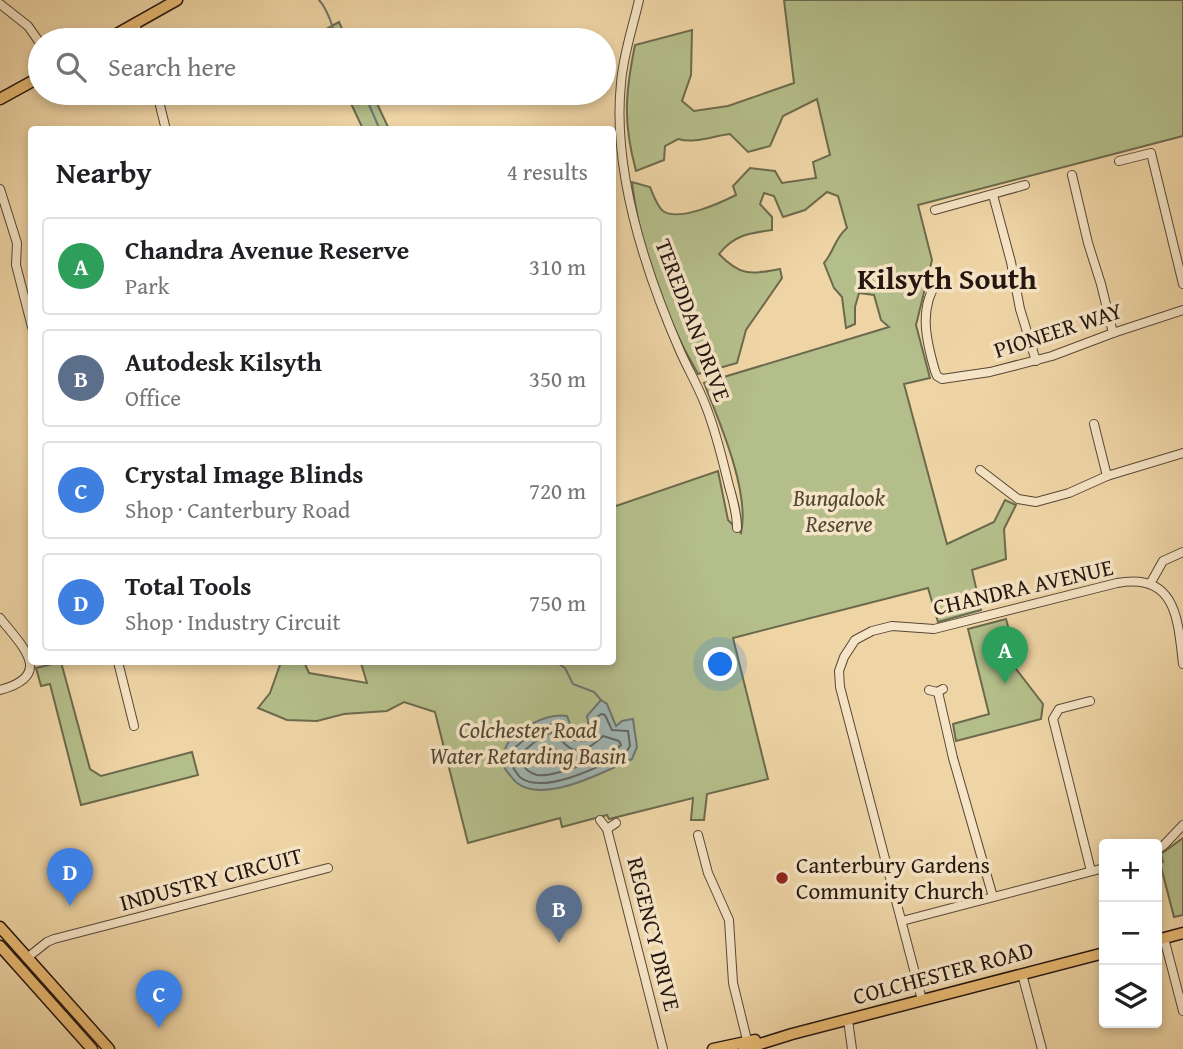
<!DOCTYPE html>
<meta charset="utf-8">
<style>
:root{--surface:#fff;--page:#f2f2f2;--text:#202124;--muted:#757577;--line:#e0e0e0;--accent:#111827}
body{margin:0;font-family:"Gentium Book Plus",serif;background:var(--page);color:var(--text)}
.controls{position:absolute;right:21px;bottom:21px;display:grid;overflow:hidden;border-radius:7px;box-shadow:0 4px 10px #0003}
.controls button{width:63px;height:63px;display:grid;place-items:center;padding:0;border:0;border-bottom:2px solid var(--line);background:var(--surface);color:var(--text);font:35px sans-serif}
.you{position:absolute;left:721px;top:665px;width:24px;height:24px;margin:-18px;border:5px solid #fff;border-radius:50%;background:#1a73e8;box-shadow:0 0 0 10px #1a73e833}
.badge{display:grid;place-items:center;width:46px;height:46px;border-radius:50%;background:var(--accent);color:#fff;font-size:23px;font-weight:700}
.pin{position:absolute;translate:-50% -58px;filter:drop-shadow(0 2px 4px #0008)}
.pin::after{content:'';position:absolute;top:37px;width:24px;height:21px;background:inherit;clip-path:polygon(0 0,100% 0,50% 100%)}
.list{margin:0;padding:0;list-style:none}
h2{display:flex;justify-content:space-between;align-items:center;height:91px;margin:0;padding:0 28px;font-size:30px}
h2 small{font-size:23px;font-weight:400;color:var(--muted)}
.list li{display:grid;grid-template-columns:46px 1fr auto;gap:21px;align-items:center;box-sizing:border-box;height:98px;margin:0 14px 14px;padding:0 14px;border:2px solid var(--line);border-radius:7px}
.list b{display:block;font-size:26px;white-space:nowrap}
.list p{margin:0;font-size:23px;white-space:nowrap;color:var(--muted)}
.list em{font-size:23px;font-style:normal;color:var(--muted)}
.icon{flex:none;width:38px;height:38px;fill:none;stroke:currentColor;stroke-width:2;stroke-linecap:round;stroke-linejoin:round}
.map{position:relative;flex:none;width:1183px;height:1049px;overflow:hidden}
.search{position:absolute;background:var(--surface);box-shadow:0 4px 10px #0003;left:28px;top:28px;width:588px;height:77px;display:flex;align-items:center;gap:18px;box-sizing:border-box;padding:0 24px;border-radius:38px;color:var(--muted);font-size:26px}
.panel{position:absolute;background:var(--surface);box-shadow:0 4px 10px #0003;left:28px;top:126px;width:588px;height:539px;border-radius:7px}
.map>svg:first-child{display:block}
</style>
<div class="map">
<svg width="1183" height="1049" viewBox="0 0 1183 1049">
<rect width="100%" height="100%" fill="#efd5a6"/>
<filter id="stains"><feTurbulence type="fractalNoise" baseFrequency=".00286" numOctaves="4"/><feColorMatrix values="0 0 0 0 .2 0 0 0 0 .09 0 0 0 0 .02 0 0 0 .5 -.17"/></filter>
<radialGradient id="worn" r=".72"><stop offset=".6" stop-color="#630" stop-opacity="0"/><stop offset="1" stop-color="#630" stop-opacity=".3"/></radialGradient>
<g fill="#b4be8a" stroke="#6c6a4d" stroke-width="2">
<path d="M784,0H1183V136L918,205L932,260L916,325L930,378L904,384L947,544L994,522L1005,500L1016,505L1004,529L1006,559L972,570L981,610L938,622L928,588L733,638L768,779L707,794L704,820H691L693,798L609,819L607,815L562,827L560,818L468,843L435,712L404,702L387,711L344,714L317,721L287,720L258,708L270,693L281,662H304L309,673L367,683L361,663L362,662H612L613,507L718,471L728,520L741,533C750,492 720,423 704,383L889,327L881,320L874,295L859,293L855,307V324L846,328L842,297L834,288L824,263C835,250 834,239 847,228L838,196L827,192L805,210L783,217L774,196L764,193L760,204L772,217V230C749,233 734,235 719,254C741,277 751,274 780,269L782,278L746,330L737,363L698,374C664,316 640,249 632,182L650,187C653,194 657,206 663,211C679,222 720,203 736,195L733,186L750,168L775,171L782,183L816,178L813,162L830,155L817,99L783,116L770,146L748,152L730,134C712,136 695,144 678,139L665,146L664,160L636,171C623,123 625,94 635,45L692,30L691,75L682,101L694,111L728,106L794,83Z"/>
<path d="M339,22L347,40H322L319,33Z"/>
<path d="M346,93H372L389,129H363Z"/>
<path d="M1006,619L1013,644V665L1043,704L1041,719L956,741L953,724L989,714L968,629Z"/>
<path d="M61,662L90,769L101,776L192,752L198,775L81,805L50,684L41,686L36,668Z"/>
<path d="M1183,838V915L1174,917L1160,863L1163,862L1161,854Z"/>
</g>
<g fill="#9fb6b3" stroke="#6e7672" stroke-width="2">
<path d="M502,30L506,32L508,40H485L486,33Z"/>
<path d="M601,700L607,704L616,726L622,721L633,719L637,747L632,759C604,772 544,804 517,783C512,779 507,771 503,766C504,761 503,754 505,749C512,729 548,713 567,716L572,729L578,735L583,734L589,728L587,716Z"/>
</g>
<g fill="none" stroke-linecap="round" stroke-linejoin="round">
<g stroke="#626662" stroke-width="2">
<path d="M601,714L605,715L612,730L628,731L630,746L625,754C602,765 545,795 521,778C517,775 514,768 511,765L512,750L538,728L560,722L573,740L584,741L594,732V719Z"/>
<path d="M553,732C558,735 560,739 565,744C579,758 592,746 603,736L619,741L621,745C610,756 553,778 537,775C529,773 525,768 520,762V754L542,736Z"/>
<path d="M550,745L561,755L560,760L541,764L533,761L534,755Z"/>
</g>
<g stroke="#6e7672" stroke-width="2">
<path d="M319,0C329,10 332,28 338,40"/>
<path d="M364,93L380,130"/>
<path d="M556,662L565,668L573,684L594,692L601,700"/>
</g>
<defs>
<g id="minor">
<path d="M639,0C633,27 623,55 621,83C612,170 646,273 680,351C688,369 698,386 705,404C716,431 722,458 729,486C733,500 737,513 737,528"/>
<path d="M0,4L28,26L40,43"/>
<path d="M134,24L142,40"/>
<path d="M157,93L166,130"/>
<path d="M1119,161L1151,153L1183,284"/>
<path d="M1072,175L1088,243L1101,284L1113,333"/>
<path d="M0,189L17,243L16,265L32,327"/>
<path d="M993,195L1011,262L1020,309L1036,361"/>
<path d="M935,210L1025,185"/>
<path d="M939,279C918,307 926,340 935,371L937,376L942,379L990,372L1052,356L1113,333L1183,310"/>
<path d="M1094,424L1107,476"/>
<path d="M980,470L1018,499L1036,502L1069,493L1107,476L1183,453"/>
<path d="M1150,584L1163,561L1183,552"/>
<path d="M0,618C22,646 55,675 0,690"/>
<path d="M118,662L134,726"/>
<path d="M929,690L937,692L943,689"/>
<path d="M938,692L953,758L993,897"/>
<path d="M1090,701L1059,709L1053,719L1091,871"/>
<path d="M600,820L607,829L663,1049"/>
<path d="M607,829L616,823"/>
<path d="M698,835L708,873L729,920L733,983L748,1044"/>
<path d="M1157,850L1164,845L1183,825"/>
<path d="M902,921L1104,868"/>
<path d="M1164,938L1183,1011"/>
<path d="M27,958L47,942L54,939L328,868"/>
<path d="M1022,974L1042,1049"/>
<path d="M922,1000L840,687L839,671L844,657L855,640L872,631L892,626L934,629L1117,583C1177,572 1178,621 1183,664"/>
<path d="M848,1020L852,1049"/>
</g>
<g id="major">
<path d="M106,40L177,0"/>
<path d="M0,99L40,77"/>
<path d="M0,927L109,1049"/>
<path d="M1157,940L1183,933"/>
<path d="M0,946L92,1049"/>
<path d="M713,1049L755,1040"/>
<path d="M744,1049L792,1034L1104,953"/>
</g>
</defs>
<use href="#minor" stroke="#574636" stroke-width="10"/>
<use href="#major" stroke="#241610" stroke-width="13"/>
<use href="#minor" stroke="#f5e4c5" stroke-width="8"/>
<use href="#major" stroke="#e8ba73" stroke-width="10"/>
</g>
<circle fill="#8f2418" stroke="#f5e4c5" stroke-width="2.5" cx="782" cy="878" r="7"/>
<g text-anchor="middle" stroke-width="7" stroke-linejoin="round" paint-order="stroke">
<g font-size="23" fill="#241610" stroke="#f5e4c5">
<text transform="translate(693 320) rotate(69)" y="8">TEREDDAN DRIVE</text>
<text transform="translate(1058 330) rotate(-18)" y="8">PIONEER WAY</text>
<text transform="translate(1023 587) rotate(-13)" y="8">CHANDRA AVENUE</text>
<text transform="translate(211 879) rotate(-15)" y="8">INDUSTRY CIRCUIT</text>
<text transform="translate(654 934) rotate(76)" y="8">REGENCY DRIVE</text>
<text transform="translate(943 973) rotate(-15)" y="8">COLCHESTER ROAD</text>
</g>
<g font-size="23" font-style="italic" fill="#4f4835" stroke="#f5e4c5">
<text x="839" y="506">Bungalook<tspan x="839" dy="26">Reserve</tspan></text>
<text x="528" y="738">Colchester Road<tspan x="528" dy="26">Water Retarding Basin</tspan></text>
</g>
<g font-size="23" fill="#241610" stroke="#f5e4c5" text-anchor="start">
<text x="796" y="873">Canterbury Gardens<tspan x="796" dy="26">Community Church</tspan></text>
</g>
<g font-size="30" font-weight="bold" fill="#241610" stroke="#f5e4c5">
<text x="947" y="289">Kilsyth South</text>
</g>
</g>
<rect width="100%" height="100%" filter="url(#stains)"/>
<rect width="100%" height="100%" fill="url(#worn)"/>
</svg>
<div class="controls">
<button>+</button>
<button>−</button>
<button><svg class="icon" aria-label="layers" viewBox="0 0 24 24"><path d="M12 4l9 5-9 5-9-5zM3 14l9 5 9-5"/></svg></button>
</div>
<div class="you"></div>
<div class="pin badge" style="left:1005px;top:684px;background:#2e9e5b">A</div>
<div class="pin badge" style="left:559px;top:943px;background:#5c6f8a">B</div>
<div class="pin badge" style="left:159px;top:1028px;background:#3f7fe0">C</div>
<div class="pin badge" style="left:70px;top:906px;background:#3f7fe0">D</div>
<div class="search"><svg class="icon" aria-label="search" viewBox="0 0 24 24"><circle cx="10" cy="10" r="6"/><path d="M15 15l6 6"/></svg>Search here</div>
<section class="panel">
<h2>Nearby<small>4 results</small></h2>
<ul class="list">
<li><span class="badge" style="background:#2e9e5b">A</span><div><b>Chandra Avenue Reserve</b><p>Park</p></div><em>310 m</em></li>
<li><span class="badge" style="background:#5c6f8a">B</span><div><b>Autodesk Kilsyth</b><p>Office</p></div><em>350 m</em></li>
<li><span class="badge" style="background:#3f7fe0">C</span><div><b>Crystal Image Blinds</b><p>Shop · Canterbury Road</p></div><em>720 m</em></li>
<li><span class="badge" style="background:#3f7fe0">D</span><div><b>Total Tools</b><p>Shop · Industry Circuit</p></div><em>750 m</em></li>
</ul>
</section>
</div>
